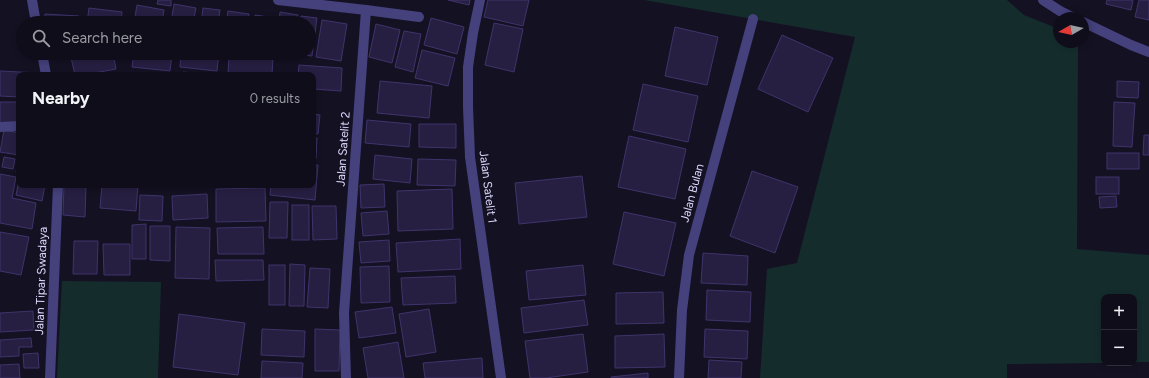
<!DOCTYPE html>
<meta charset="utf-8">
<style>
:root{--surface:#0f0d1a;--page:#1d1b27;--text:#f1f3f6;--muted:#9b9ca2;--line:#2f2d39}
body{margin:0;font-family:Figtree,sans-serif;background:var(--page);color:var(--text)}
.controls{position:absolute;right:12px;bottom:12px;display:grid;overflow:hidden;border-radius:8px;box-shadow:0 2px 6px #0003}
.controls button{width:36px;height:36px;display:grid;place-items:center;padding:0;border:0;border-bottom:1px solid var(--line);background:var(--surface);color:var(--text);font:20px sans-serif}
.compass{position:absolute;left:1053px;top:12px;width:36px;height:36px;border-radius:50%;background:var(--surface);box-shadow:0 2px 6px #0003;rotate:261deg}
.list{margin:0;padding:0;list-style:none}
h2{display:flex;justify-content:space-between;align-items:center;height:52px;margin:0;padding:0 16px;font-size:17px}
h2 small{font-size:13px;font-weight:400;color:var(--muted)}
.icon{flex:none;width:22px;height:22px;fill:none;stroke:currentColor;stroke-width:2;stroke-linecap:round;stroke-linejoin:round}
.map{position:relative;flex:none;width:1149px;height:378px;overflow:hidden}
.search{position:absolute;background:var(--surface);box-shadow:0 2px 6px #0003;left:16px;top:16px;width:300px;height:44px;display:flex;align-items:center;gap:10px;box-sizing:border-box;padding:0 14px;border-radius:22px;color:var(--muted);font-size:15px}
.panel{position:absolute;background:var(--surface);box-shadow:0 2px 6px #0003;left:16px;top:72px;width:300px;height:116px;border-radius:8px}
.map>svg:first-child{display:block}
</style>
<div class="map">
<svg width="1149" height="378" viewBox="0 0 1149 378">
<rect width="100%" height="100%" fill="#141123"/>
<g fill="#152c2c">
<path d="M644,0H1007L1024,15L1059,29V42H1078L1077,249L1149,255V362H1134V297H1104V363L1007,364V378H760L767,269L797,263L855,37Z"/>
<path d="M62,281L161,282L158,378H57Z"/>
</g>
<g fill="#271f42" stroke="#3f346b">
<path d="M158,0H171V6L157,4Z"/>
<path d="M448,0H470L469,5Z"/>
<path d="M488,0H529L523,26L484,17Z"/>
<path d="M1107,0H1133L1131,10L1106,4Z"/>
<path d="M1139,0H1149V20L1135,17Z"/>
<path d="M174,4L196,8L193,23H171Z"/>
<path d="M137,5L164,10L162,23H134Z"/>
<path d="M89,8L122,12L121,23H87Z"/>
<path d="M203,8L220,10L218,23H201Z"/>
<path d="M228,11L249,14L248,23H226Z"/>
<path d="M280,12L298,15L297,23H279Z"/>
<path d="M45,14L79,16L78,23H44Z"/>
<path d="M255,15L276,18L275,23H254Z"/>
<path d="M301,16L317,18L312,56L296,54L309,53V23H300Z"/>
<path d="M431,18L464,27L457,54L424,45Z"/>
<path d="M322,20L347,24L341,61L316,57Z"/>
<path d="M494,23L523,29L514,72L485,65Z"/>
<path d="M376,24L400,30L392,63L369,57Z"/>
<path d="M675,27L718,37L707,85L665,76Z"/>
<path d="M404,31L421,34L413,72L395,67Z"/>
<path d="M782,35L833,58L808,112L758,89Z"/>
<path d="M422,50L455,58L448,86L415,78Z"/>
<path d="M70,53H113L116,69L83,75H75Z"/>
<path d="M134,53L172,54L170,71L132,67Z"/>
<path d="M181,53H219L217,71L180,67Z"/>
<path d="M229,55L273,57L272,75H228Z"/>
<path d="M299,65L342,68L341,91L313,89V75H298Z"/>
<path d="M0,71L40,73V75H19V97L0,96Z"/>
<path d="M183,72L213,75H183Z"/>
<path d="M380,81L432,86L429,118L377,113Z"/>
<path d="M1117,81L1139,82L1138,98L1117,97Z"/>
<path d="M643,84L698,96L688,142L633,130Z"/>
<path d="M0,102H19V123L0,124Z"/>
<path d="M1114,102L1135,103L1132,147L1113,146Z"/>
<path d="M313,114L320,115L318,134L313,133Z"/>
<path d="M367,120L411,124L409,147L365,143Z"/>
<path d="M419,124H456V148L419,147Z"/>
<path d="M4,130L19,133V155L0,152Z"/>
<path d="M1144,135H1149V155H1143Z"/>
<path d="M629,136L686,149L675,199L618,187Z"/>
<path d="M313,138H317L316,159H313Z"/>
<rect x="1107" y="153" width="32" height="16"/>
<path d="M375,155L412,159L410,183L373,179Z"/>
<path d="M4,157L15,159L13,169L2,167Z"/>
<path d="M19,157V173L16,172Z"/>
<path d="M418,159L456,160L455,186L417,185Z"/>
<path d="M313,165H318L315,200L270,195L271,185H313Z"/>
<path d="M752,171L798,187L775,253L730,236Z"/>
<path d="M0,174L16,177L12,198L36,203L32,229L0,223Z"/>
<path d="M582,176L587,217L519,224L515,183Z"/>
<rect x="1096" y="177" width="23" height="17"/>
<path d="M19,180V185H45L42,201L16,195Z"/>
<path d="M384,184L385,207L361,208L360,185Z"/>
<path d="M64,185H86L85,217L63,215Z"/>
<path d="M102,185H138L136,211L100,208Z"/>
<rect x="173" y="185" width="31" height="2"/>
<path d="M265,188L266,221L216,222V189Z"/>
<path d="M452,189L453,229L398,231L397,191Z"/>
<path d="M207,194L208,218L173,220L172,196Z"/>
<path d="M140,195L163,196L162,221L139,220Z"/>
<path d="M1116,196L1117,207L1100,208L1099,197Z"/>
<path d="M270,202H288L287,238H269Z"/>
<rect x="292" y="205" width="17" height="35"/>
<path d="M312,206H336L337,239L313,240Z"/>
<path d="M387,211L389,234L363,236L361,213Z"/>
<path d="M624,212L676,223L664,276L613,264Z"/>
<path d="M146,224V259H132V225Z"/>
<path d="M150,226H170V261L150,260Z"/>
<path d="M176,227L210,228L209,279L175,278Z"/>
<path d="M263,227L264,254H218L217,228Z"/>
<path d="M0,232L29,237L21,275L0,271Z"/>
<path d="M460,239L461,269L398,272L396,243Z"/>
<path d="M389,240L390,261L361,263L359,242Z"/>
<path d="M74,241H98L97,274H73Z"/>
<path d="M103,244H130V275H104Z"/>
<path d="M703,253L748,256L747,285L701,283Z"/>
<path d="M215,260H263L264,280L216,281Z"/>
<path d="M290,264L305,265L304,306H289Z"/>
<rect x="269" y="265" width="16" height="40"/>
<path d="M583,265L586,295L529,300L526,271Z"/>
<path d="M389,266L390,302L361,303L360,267Z"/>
<path d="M310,268L330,269L328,308L307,307Z"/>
<path d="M455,276L456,303L403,305L401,278Z"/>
<path d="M707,290L751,292L750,322L706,320Z"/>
<path d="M663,292L664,323L616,324V293Z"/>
<path d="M584,300L588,325L524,333L521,308Z"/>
<path d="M392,307L396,333L359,338L355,312Z"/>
<path d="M429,309L436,352L406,357L399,314Z"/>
<path d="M33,311L34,330L0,332V313Z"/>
<path d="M179,314L245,323L238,375L173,367Z"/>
<path d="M262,329L305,331L304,357L261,355Z"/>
<path d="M315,329L340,330L339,371H315Z"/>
<path d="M705,329L748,331L747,359L704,357Z"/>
<path d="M583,334L588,372L546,378H530L525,341Z"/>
<path d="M664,334L665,367L615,368V336Z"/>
<path d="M31,338L32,347H19V356L0,357V340Z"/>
<path d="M398,342L404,378H368L363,348Z"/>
<path d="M38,353L39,368H24L23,354Z"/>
<path d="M482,358L483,378H425L423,363Z"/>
<path d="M709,360L742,362L741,378H708Z"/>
<path d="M262,361L303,363L302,378H261Z"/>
<path d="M19,364L20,378H0V365Z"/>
<path d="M648,373V378H611V377Z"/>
</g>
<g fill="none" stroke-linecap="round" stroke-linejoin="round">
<g stroke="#44417d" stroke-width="10">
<path d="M32,0L36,23"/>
<path d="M278,0L366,10L344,313L346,378"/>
<path d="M480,0L473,33L468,67V107L470,157L501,378"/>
<path d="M1043,0L1060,11L1074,18"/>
<path d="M366,10L419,17"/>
<path d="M1083,22L1131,45L1149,52"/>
<path d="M42,53L46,75"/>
<path d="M0,127L19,126"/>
<path d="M50,378L58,185"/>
<path d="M679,378L682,310L689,255L753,19"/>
</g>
</g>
<g text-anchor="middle" stroke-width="3" stroke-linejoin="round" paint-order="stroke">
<g font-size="12" fill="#dcd7fb" stroke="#141123">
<text transform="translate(343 149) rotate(-86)" y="4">Jalan Satelit 2</text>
<text transform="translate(488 187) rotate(83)" y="4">Jalan Satelit 1</text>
<text transform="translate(692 193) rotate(-75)" y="4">Jalan Bulan</text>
<text transform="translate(41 281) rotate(-88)" y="4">Jalan Tipar Swadaya</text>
</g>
</g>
</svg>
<div class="controls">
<button>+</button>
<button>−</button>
</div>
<svg class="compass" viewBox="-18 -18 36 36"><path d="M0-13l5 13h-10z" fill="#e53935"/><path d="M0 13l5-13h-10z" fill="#9b9ca2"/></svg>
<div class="search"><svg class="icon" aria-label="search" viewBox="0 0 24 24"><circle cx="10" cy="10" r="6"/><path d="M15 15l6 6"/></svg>Search here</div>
<section class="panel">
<h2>Nearby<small>0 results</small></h2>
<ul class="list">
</ul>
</section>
</div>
